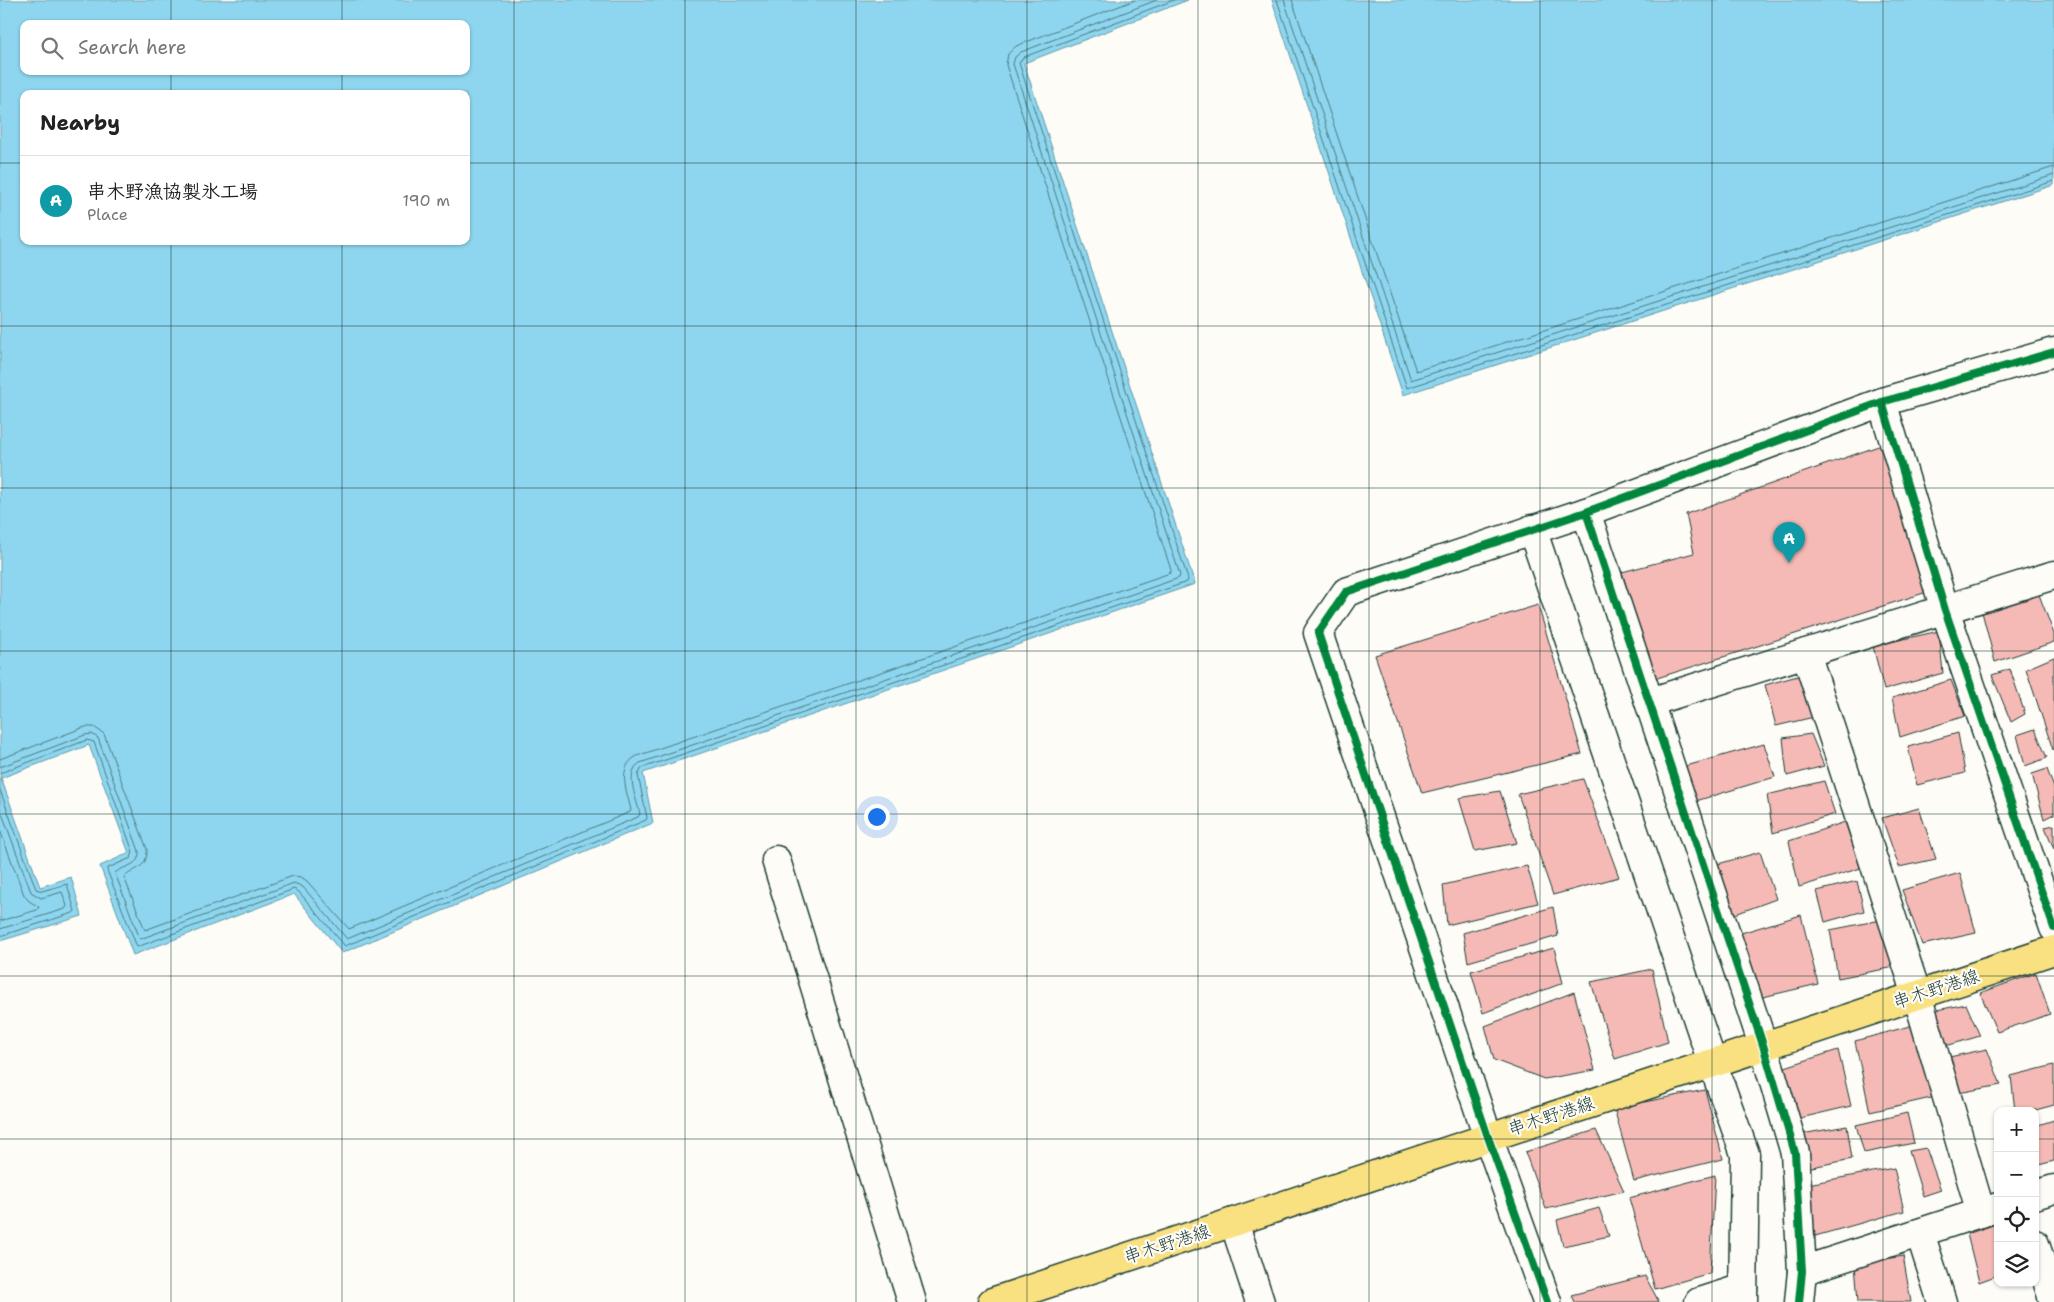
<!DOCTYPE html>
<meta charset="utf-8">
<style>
:root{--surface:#fff;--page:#f2f2f2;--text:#222;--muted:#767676;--line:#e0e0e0;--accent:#1f3d34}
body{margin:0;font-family:"Shantell Sans","Klee One",sans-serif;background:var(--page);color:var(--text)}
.controls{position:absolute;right:15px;bottom:15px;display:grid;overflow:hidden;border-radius:10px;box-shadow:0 1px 4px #0004}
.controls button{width:45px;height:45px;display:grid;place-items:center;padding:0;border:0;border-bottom:1px solid var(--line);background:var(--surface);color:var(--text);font:25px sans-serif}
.you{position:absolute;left:876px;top:816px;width:18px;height:18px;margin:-12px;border:4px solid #fff;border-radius:50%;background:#1a73e8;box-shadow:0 0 0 8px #1a73e833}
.badge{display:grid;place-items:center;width:32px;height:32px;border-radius:50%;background:var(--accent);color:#fff;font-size:16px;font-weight:700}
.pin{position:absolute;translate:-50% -41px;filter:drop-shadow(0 1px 2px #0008)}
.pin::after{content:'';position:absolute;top:26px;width:18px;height:15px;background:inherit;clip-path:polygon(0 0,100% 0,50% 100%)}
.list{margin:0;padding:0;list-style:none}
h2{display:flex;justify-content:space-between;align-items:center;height:65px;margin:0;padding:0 20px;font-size:21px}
h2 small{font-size:16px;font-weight:400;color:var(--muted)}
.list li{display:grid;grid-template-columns:32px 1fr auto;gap:15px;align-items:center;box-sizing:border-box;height:90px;padding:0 20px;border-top:1px solid var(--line)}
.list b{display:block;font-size:19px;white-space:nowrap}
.list p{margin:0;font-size:16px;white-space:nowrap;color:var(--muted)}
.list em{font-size:16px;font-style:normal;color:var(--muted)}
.icon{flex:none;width:28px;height:28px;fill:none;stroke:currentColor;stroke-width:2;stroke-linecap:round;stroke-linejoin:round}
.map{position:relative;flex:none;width:2054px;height:1302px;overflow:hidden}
.search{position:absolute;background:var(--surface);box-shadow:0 1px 4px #0004;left:20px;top:20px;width:450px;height:55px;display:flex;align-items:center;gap:12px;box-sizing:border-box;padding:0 18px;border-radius:10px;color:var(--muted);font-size:19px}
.panel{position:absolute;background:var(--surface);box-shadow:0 1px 4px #0004;left:20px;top:90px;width:450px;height:155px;border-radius:10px}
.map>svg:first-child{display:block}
</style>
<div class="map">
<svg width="2054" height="1302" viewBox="0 0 2054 1302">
<rect width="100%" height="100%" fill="#fdfcf7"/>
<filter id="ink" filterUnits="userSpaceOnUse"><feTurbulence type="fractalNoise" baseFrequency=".02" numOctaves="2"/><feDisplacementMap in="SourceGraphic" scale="10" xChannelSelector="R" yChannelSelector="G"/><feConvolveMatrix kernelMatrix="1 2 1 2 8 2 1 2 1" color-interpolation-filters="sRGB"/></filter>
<g filter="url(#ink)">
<g fill="#8ed6ef" stroke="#6299a4" fill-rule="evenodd">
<path d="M0,0H1188L1024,63L1195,584L643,773L653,823L342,953L294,894L133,955L100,866L129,853L89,745L1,778L40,887L71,877L82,916L0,941ZM24,24H466V71H24ZM24,94H466V241H24Z"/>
<path d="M1272,0H2054V185L1403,395Z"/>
</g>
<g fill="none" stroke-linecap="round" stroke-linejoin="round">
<g stroke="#4b7a7f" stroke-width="1">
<path d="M1277,0L1407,388L2054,181"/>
<path d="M1284,0L1411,380L2054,175"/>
<path d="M1292,0L1416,371L2054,167"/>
<path d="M0,759L85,727H94L104,734L147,849C148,868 135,868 124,877L145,930L293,876L301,877L307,881L349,929L630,812L631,810C627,792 616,767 637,756L1170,573L1171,570L1006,65L1008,54L1016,46L1135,0"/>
<path d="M0,767L85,735L92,734L98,738L139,851C140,867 124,865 115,873L140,939L294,883L303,887L347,939L638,817L640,814C637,800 624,772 640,763L1179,578L1180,575L1013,64L1015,57L1021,52L1157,0"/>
<path d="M0,773L87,740L94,742L133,852L131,858L108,868L107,870L137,947L294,889L299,892L345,946L646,820L647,818L638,775L642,768L1187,582L1188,579L1019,63L1024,57L1174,0"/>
<path d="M0,790L36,889L42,891L67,884L75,911L73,913L0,936"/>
<path d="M0,808L31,892L41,898L62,892L67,906L65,909L0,929"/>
<path d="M0,830L24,895L29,901L39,907L37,910L0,921"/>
</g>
</g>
<g fill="#f5bab6" stroke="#1f3d34">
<path d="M1887,443L1927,592L1654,679L1622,572L1694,553L1686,514Z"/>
<path d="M2038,592L2054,634V642L1995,662L1982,612Z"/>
<path d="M1538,605L1582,754L1422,793L1375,655Z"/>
<path d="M1939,631L1943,673L1884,690L1873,646Z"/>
<path d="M2054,657V749L2053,750L2026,669Z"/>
<path d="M2010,669L2025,714L2011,722L1992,675Z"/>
<path d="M1801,675L1814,717L1776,726L1765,685Z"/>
<path d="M1951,680L1965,716L1900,737L1892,698Z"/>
<path d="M2035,729L2047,758L2025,766L2017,735Z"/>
<path d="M1958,733L1965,773L1917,785L1908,747Z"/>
<path d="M1811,734L1824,766L1787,776L1783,738Z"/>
<path d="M1764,744L1775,777L1686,804L1672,770Z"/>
<path d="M2047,769L2054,788V814L2044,819L2032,774Z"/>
<path d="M1583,779L1619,877L1553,895L1518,794Z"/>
<path d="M1824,781L1835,814L1773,833L1767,795Z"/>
<path d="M1500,791L1517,843L1475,851L1459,798Z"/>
<path d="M1919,808L1936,859L1899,867L1882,818Z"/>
<path d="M1845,822L1861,868L1799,887L1789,841Z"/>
<path d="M2054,825V849L2045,827Z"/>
<path d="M1760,852L1776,899L1722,919L1704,868Z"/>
<path d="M1527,866L1538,903L1447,925L1443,885Z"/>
<path d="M1960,873L1976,933L1922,945L1902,890Z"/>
<path d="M1857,881L1864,911L1825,922L1817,891Z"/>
<path d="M1553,907L1558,936L1468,962L1463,933Z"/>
<path d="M1801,915L1818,984L1746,1001L1731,936Z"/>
<path d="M1881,920L1895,967L1838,978L1830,930Z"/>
<path d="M1554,948L1563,983L1483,1013L1471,971Z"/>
<path d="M1652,969L1668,1042L1615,1059L1591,982Z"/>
<path d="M2036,973L2050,1014L1997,1032L1980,993Z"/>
<path d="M1574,992L1595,1070L1544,1079L1494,1060L1485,1026Z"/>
<path d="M1966,1004L1980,1036L1939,1048L1928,1012Z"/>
<path d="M1917,1024L1935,1097L1870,1112L1855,1041Z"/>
<path d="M1987,1049L2001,1085L1953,1094L1940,1059Z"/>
<path d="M1838,1050L1851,1106L1792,1120L1782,1068Z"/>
<path d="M2054,1065V1105L2032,1111H2015L2011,1076Z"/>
<path d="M1705,1090L1723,1159L1634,1181L1614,1108Z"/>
<path d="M1907,1113L1914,1143L1864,1153L1856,1125Z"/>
<path d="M2054,1120V1161L2035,1166V1126Z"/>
<path d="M1847,1126L1852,1159L1802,1169L1796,1135Z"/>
<path d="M1596,1130L1624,1191L1546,1209L1525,1152Z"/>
<path d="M1926,1148L1941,1190L1923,1196L1909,1151Z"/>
<path d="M1894,1168L1904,1211L1801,1240L1797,1186Z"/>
<path d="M1715,1175L1710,1273L1655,1289L1629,1198Z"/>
<path d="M1599,1208L1609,1236L1563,1246L1557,1220Z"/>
<path d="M1996,1224L1998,1230V1275L1979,1282L1967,1234Z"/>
<path d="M1903,1256L1911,1302H1858L1855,1264Z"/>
<path d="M1645,1276L1659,1302H1574L1571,1295Z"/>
</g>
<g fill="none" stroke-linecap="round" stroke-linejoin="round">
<defs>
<g id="street">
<path d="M1882,402L1945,610L2054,928"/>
<path d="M1586,512L1763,1045L1795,1153L1802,1271L1799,1302"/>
<path d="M1532,529L1712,1062L1745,1154L1743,1302"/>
<path d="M1806,653L1917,995L1981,1213"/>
<path d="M1650,702L2054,575"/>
<path d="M776,860L912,1302"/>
<path d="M2035,1195L2054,1189"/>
<path d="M1234,1222L1260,1302"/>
<path d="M1920,1233L1942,1302"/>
<path d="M2035,1244L2054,1302"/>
<path d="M1802,1271L1998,1207"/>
<path d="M1699,1302L1743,1288"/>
</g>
<path id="secondary" d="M1547,1302L1488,1137L1318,633L1346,592L1586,512L1882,402L2054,352"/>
<path id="primary" d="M992,1302L2054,950"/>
</defs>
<use href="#street" stroke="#1f3d34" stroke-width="31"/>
<use href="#secondary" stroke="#1f3d34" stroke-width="31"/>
<use href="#primary" stroke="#1f3d34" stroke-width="31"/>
<use href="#street" stroke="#fdfcf7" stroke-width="28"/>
<use href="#secondary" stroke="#fdfcf7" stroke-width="28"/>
<use href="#primary" stroke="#f9e181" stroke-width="28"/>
<defs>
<g id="cycleway">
<path d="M1882,402L1945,610L2054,928"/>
<path d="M1586,512L1763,1045L1795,1153L1802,1271L1799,1302"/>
<path d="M1547,1302L1488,1137L1318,633L1346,592L1586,512L1882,402L2054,352"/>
</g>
</defs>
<use href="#cycleway" stroke="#fdfcf7" stroke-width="11"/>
<use href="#cycleway" stroke="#00873e" stroke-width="8"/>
</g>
</g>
<path fill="none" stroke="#1f3d34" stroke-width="1" stroke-opacity="0.55" d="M171,0V24M342,0V24M514,0V1302M685,0V1302M856,0V1302M1027,0V1302M1198,0V1302M1369,0V1302M1540,0V1302M1712,0V1302M1883,0V1302M171,71V94M342,71V94M0,163H24M466,163H2054M171,241V1302M342,241V1302M0,326H2054M0,488H2054M0,651H2054M0,814H2054M0,976H2054M0,1139H1998M2035,1139H2054"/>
<g text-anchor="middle" stroke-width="4.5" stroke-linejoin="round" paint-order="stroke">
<g font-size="18" fill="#1f3d34" stroke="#fdfcf7">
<text transform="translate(1936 989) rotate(-18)" y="6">串木野港線</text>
<text transform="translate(1551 1116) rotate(-18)" y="6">串木野港線</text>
<text transform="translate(1167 1244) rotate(-18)" y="6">串木野港線</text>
</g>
</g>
</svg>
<div class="controls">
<button>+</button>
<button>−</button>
<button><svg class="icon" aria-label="locate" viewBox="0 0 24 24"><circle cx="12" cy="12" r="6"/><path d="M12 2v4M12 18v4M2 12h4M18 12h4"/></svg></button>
<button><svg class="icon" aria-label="layers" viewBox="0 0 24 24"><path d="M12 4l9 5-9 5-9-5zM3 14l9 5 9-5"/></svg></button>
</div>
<div class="you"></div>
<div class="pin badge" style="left:1789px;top:563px;background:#0f9aa8">A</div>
<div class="search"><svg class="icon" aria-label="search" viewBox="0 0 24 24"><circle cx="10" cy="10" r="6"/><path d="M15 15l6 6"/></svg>Search here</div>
<section class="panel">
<h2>Nearby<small></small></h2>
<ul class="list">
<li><span class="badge" style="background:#0f9aa8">A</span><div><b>串木野漁協製氷工場</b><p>Place</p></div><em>190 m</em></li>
</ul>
</section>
</div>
